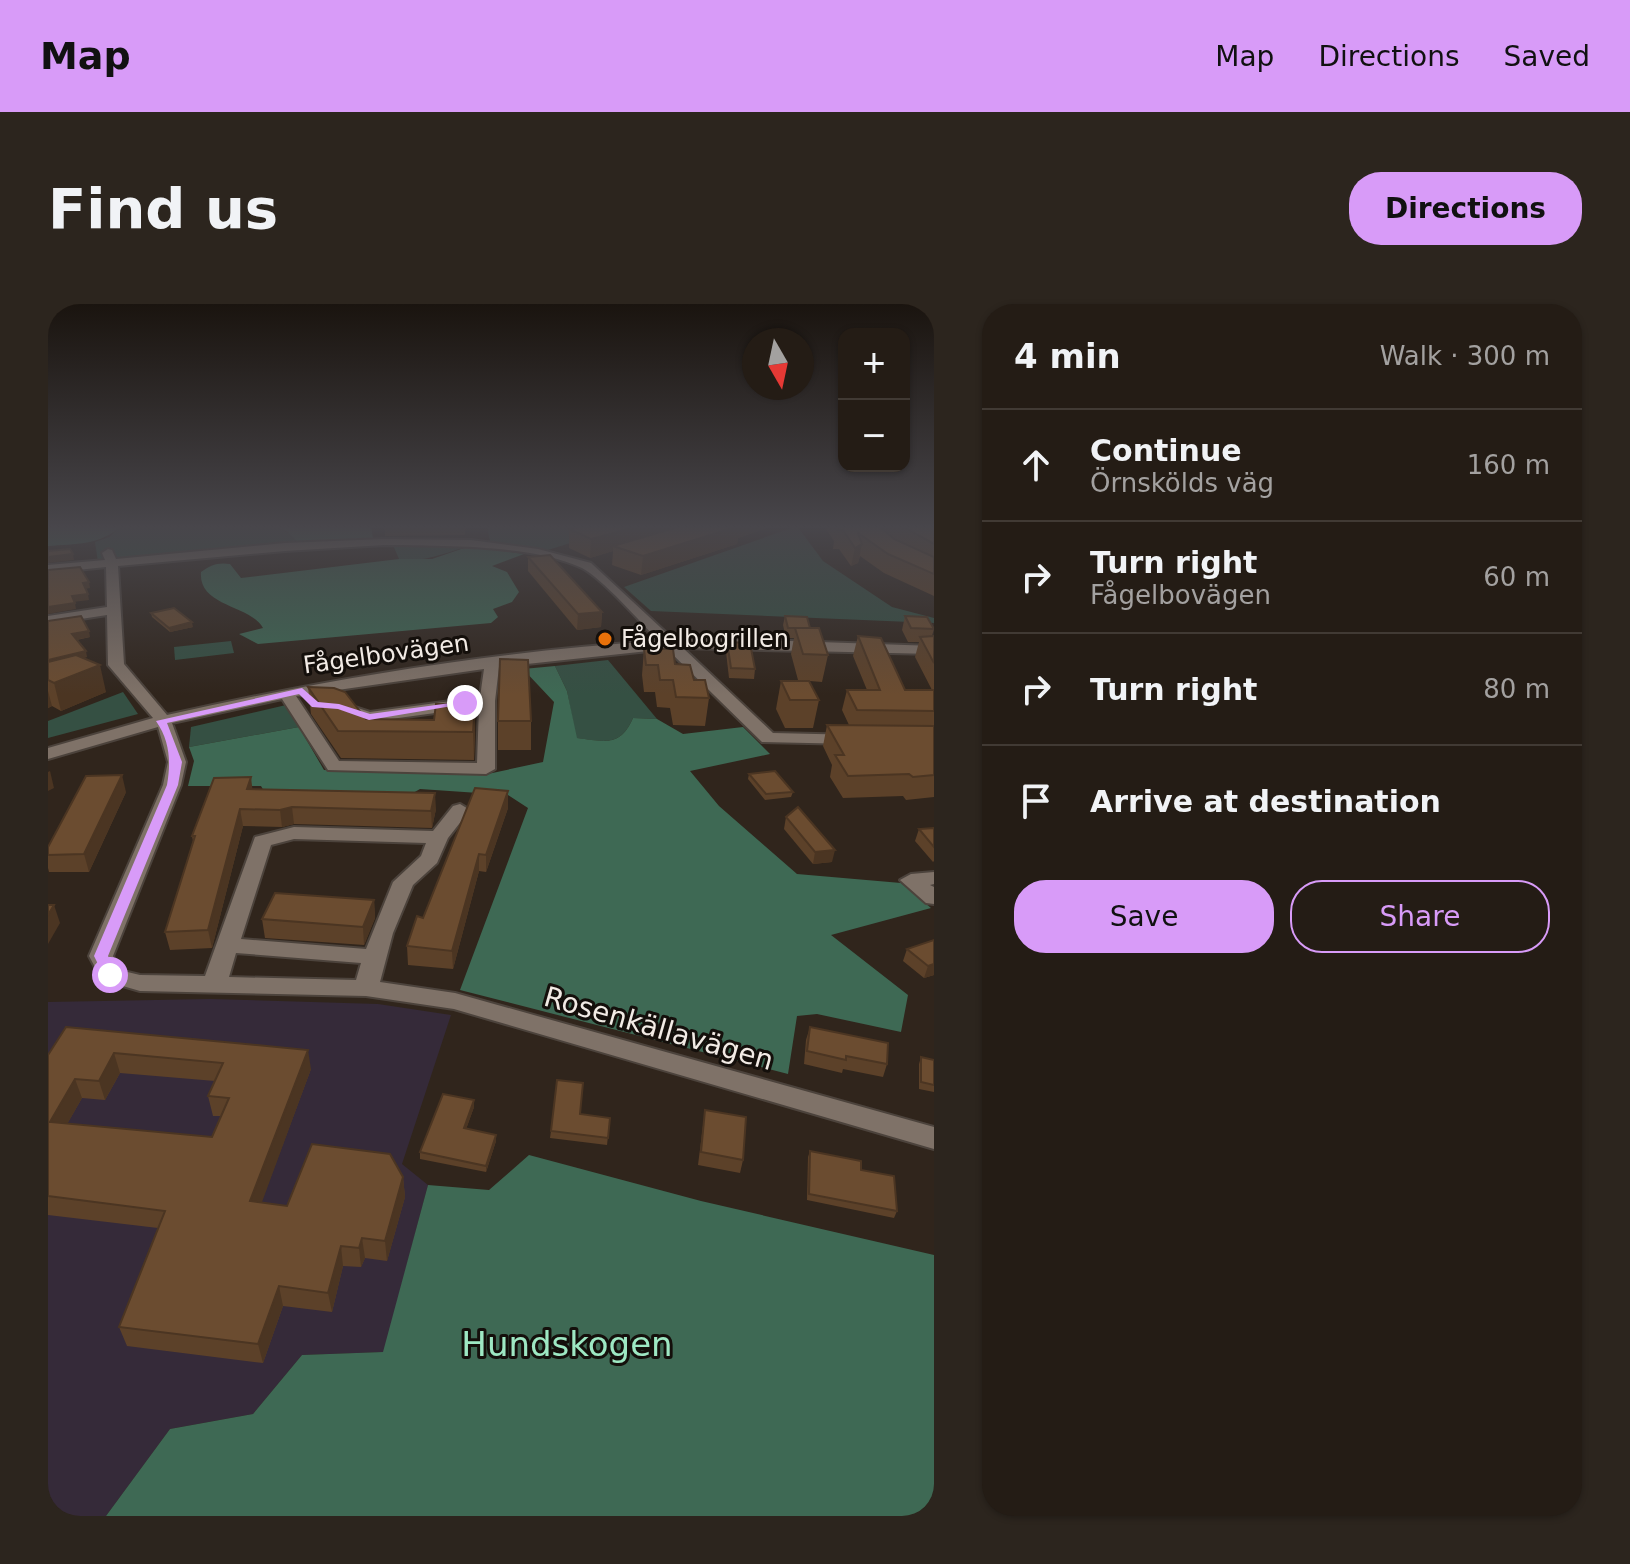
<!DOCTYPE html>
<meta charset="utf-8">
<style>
:root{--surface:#241c15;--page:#2c251e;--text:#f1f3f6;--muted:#a3a1a0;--line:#413a34;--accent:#d89bf8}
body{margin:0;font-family:"DejaVu Sans",sans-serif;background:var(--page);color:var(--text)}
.controls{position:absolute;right:24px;top:24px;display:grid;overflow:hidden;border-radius:16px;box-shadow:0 2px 6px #0004}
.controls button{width:72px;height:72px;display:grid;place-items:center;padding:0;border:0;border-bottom:2px solid var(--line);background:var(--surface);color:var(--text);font:40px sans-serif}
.compass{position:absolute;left:694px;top:24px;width:72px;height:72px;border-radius:50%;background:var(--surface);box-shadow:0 2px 6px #0004;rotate:171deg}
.stop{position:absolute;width:24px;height:24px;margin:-18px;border:6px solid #d89bf8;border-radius:50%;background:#fff}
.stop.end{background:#d89bf8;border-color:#fff;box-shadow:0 2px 8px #0008}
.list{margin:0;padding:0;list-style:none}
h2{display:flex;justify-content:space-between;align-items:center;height:104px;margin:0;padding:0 32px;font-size:34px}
h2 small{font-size:26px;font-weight:400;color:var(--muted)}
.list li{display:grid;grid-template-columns:52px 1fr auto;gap:24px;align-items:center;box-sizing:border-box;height:112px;padding:0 32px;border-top:2px solid var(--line)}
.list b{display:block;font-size:30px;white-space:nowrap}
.list p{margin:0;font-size:26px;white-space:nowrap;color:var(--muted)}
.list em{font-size:26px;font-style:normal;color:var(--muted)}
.actions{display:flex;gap:16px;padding:24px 32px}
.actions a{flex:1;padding:18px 0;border:2px solid var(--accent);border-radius:32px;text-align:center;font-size:28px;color:var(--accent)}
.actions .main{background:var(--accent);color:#111}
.icon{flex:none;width:44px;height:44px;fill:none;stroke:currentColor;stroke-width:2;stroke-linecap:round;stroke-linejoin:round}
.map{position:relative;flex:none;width:886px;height:1212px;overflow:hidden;border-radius:32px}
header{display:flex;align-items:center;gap:48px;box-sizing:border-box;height:112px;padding:0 40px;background:var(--accent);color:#111}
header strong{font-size:38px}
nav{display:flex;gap:44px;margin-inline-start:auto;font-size:28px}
.intro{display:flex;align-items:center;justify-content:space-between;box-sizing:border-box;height:192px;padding:0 48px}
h1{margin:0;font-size:56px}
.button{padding:20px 36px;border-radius:32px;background:var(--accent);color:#111;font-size:28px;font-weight:700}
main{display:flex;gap:48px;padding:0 48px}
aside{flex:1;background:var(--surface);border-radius:32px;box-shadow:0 2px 6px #0004}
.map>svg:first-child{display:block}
</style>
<header>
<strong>Map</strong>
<nav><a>Map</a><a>Directions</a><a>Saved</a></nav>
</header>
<div class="intro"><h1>Find us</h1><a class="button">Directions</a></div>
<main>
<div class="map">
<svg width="886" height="1212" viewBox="0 0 886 1212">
<rect width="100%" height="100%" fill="#30251c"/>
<path fill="#352a39" d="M162,695L330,700L403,711L354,860L380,881L336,1048L254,1051L205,1110L122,1125L58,1212H0V698Z"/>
<g fill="#355043">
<path d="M73,222H225L261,238L50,258L47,238L61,233Z"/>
<path d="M439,222H576L500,246L442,237Z"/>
<path d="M749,222L775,257L844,303L886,314V319L603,307L576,283Z"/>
<path d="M345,241L422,242C398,248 378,259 351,255Z"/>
<path d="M183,337L186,349L127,356L126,343Z"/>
<path d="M560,356L609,415L585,414C572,444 556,437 528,434L519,387L507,362Z"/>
<path d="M75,388L90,410L0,434V417Z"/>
<path d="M238,401L251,423L141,443L143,423Z"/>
</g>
<g fill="#3e6954">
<path d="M0,222H73C53,241 27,240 0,242Z"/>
<path d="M225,222H323L325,235L249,237L240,228Z"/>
<path d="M422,242L476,250L444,262L459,268L471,288L464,298L445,305L450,313L443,319L210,340L191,330L215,324C203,301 150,303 153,268C162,261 170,258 182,260L193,274L351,255H384Z"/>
<path d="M507,362L519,387L529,434C556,437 572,444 585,414L609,415L635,430L695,423L722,450L642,467L671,502L749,570L853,579L883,604L783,631L860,691L853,728L769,710L749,712L740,770L412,686L480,504L460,491L372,485L351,497L220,494L213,482H140L146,457L141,443L251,423L276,466L435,471L495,458L506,398L475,365Z"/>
<path d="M481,851L653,897L886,951V1212H58L122,1125L205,1110L254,1051L335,1048L380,881L441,886Z"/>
</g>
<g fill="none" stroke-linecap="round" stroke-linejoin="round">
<defs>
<g id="minor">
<path d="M336,235L423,236L490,245L543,259L626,336L660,334L886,342V350L635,344L725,429L812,431L815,435L812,439L806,440L714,438L619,345L451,363L447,397V465L438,470L280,466L234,395L124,419L138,458L133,481L65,652L71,666L92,671L157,672L207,533L246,523L385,527L405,502L412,500L422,506L400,534L389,559L365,581L345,629L332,678L407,689L886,823V845L406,705L318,692L92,687L54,676L41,652L115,481L120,458L110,423L0,455V444L105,414L60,361L59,311L0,320V312L59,303L58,263L0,269V261L57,256L54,249L60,245L64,246L68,255L237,239ZM336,241C392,242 483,240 534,264C555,275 592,318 611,337C446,347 280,375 119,411L76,360L70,262L237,247ZM436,365L432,393L322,408L288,397L280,402L321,418L431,403L429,459L291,457L248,392ZM246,535L378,539L373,552L345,578L318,645L193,635L223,541ZM188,649L313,659L308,676L181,673Z"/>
<path d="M886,568V580L882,581L886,583V600L878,599L852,576L863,570Z"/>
</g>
</defs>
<use href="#minor" stroke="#4c433c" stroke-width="4"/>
<use href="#minor" fill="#7f7268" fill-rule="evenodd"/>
</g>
<g fill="#5c4129" fill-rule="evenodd">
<path d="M534,222H725L690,234L689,240L593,271L564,261L565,247L542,254L521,244V225Z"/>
<path d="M776,222H882L886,225V292L836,269L812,252L810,259L803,262L791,245H785L786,237Z"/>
<path d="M417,224V231L337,232V225Z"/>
<path d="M480,253L554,308L553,323L529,326L480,267Z"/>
<path d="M103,309L145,323L122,328L104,313Z"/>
<path d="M737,312L762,324L780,351L774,378L750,376L743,350L746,334H738L735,321Z"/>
<path d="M857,312L886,325L884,332H886V493L858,496L855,492L795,494L782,473L784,461L775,442L779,421H801L794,406L799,386H819L805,352L810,332L857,386H884L867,353L871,338H860L854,326Z"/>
<path d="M0,317L42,333L29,336L39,353L34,354L58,388L13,407L4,402L0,404Z"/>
<path d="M679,338L707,365L706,375L681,374L678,348Z"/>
<path d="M596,345L627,360L646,376L661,394L657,422L625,421L622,404L609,403L607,388H596L594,371Z"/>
<path d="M733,377L771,396L765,424H737L728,405Z"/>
<path d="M260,383L318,415L427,427L426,456L293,454L263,410Z"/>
<rect x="450" y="417" width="33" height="29"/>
<path d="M701,470L745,488L743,493L717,496L700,475Z"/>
<path d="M205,485L388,505L384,524L246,520L234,523L195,522L164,644L122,646L117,628L145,537L144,532Z"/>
<path d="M460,487V504L438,568L431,567L405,665L360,661L359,642L375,614Z"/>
<path d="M78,488L41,568H1L0,564V543Z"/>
<path d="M738,513L784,558L765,560L736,525Z"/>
<path d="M886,524V557L885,558L867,537L871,525Z"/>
<path d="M326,596L327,614L316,641L217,634L214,615Z"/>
<path d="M886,636V671L876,674L855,657L859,645Z"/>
<path d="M18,723L263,765L213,899L239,902L355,873L357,893L339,957L317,954L313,963L295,962L284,1008L235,1002L215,1059L79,1042L71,1023L110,924L0,911V751ZM72,769L167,777L160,792L165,812H173L164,833L19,820L34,794L57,796Z"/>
<path d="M762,723L839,760L835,773L795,765L794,769L756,760L758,736Z"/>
<path d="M873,753L886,756V788L871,785V760Z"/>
<path d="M426,803L418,825L448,831V837L438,868L372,855V848Z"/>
<path d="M657,806L695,856L692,869L650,861Z"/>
<path d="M532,810L562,814L559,841L502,834L503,827Z"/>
<path d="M762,847L813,866L849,907L846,914L759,896L760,853Z"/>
</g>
<g fill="#4b3522">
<path d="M591,222H651L565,242V247L542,254L543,235Z"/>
<path d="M682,222H725L690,234L689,240L593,271L595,252Z"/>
<path d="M814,240L810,259L803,262L807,244Z"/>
<path d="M25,250L26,256L0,259V253Z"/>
<path d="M41,278L42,284L36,285L35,279Z"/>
<path d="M40,290L41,296L25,298L24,292Z"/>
<path d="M27,299L28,305L0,310V303Z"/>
<path d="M554,308L553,323L529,326L530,310Z"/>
<path d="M144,318L145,323L122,328L121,324Z"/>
<path d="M41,327L42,333L26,336L24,330Z"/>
<path d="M38,347L39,353L0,363V356Z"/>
<path d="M52,361L58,388L13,407L6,379Z"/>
<path d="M0,387L4,402L0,404Z"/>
<path d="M427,401V427L426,456L425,428Z"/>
<path d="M2,467L6,484L0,487V468Z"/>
<path d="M74,471L78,488L41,568L36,550Z"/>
<path d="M203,473L205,490L199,485Z"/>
<path d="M460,487V504L438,568V551Z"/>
<path d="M387,489L388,505L384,524L383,507Z"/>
<path d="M244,503L246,520L234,523L232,506Z"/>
<path d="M192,505L195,522L164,644L160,626Z"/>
<path d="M787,546L784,558L765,560L767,548Z"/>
<path d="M431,550V567L405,665L404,647Z"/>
<path d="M326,596L327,614L316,641L315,623Z"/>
<path d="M6,601L12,619L0,640V611Z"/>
<path d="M886,660V671L876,674L880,662Z"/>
<path d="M260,746L263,765L207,917L202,897Z"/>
<path d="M66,749L72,769L57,796L51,777Z"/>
<path d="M27,775L34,794L9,838L2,818Z"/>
<path d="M426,796V803L416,831V824Z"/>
<path d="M448,831V837L438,868V862Z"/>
<path d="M355,873L357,893L339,957L337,937Z"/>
<path d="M314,934L317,954L313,963L311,944Z"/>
<path d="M293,942L295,962L284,1008L280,989Z"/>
<path d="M231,982L235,1002L215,1059L210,1040Z"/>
</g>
<g fill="#6b4c30" stroke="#4b3522" stroke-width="2" fill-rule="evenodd">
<path d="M337,222H416L417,224L337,225Z"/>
<path d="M534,222H591L543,235L521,225Z"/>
<path d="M633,222H691L595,252L565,242Z"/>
<path d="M792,222H831L846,235L886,253V270L840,250L810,229L814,240L807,244L795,226H789Z"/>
<path d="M854,222H882L886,225V240Z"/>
<path d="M22,245L25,250L0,253V247Z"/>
<path d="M502,251L554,308L530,310L480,253Z"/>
<path d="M32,263L41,278L35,279L40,290L24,292L27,299L0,303V266Z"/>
<path d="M126,304L144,318L121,324L103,309Z"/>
<path d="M33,312L41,327L24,330L38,347L0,356V317Z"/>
<path d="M737,312L759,313L762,324H740Z"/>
<path d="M857,312L879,313L886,325L863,324Z"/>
<path d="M747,324H771L780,351L755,350Z"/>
<path d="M810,332L833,334L857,386H886V407L809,406L799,386H832Z"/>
<path d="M886,332V359L872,333Z"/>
<path d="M679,338L702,339L707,365L683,364Z"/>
<path d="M596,345H625L627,360L642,361L646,376H657L661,394L628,393L625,376H612L610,361H598Z"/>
<path d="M28,351L52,361L6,379L0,376V358Z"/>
<path d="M452,355L480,356L483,417H450Z"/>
<path d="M733,377H761L771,396H742Z"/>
<path d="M260,383L286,384L297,388L318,415L386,416L388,400L427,401L425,428L290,427Z"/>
<path d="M779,421L886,422V471L865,473L861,470L800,472L787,451H796Z"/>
<path d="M727,467L745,488L718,490L701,470Z"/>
<path d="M74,471L36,550L0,551V543L38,472Z"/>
<path d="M203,473L199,485L387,489L383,507L244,503L232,506L192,505L160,626L117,628L147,532H144L166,474Z"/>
<path d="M427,484L460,487L438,551L431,550L404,647L359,642L369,612L375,614Z"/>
<path d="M750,503L787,546L767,548L738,513Z"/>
<path d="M886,524V543L871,525Z"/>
<path d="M227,589L326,596L315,623L214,615Z"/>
<path d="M0,601H6L0,611Z"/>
<path d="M886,636V660L880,662L859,645Z"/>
<path d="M18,723L260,746L202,897L239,902L264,840L342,850L355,873L337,937L314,934L311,944L293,942L280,989L231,982L210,1040L71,1023L117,907L0,892V751ZM66,749L175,759L160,792L181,794L164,833L2,818L27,775L51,777Z"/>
<path d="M762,723L840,739L839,760L798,752V756L759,747Z"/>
<path d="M873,753L886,756V781L873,778Z"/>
<path d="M509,776L535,779L532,810L562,814L560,834L503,827Z"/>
<path d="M395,790L426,796L416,824L448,831L438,862L372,848Z"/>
<path d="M657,806L698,813L695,856L653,848Z"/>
<path d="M762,847L813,857V866L846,872L849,907L761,890Z"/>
</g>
<linearGradient id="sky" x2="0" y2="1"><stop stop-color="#1a140f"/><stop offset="0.57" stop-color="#48464b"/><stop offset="1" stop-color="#48464b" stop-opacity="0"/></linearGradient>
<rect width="886" height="391" fill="url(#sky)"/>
<path fill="#d89bf8" d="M254,384L270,398L291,400L322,410L417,397L422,399L321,416L290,405L264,403L251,390L119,419L134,458L130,481L60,652L69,671L62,675L57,674L46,652L119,481C123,458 122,437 108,417Z"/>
<circle fill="#e8710a" stroke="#140f0b" stroke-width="3" cx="557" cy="335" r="8"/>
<g text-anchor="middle" stroke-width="6" stroke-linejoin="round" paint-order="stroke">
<g font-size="24" fill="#f2ebe5" stroke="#140f0b" text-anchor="start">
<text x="573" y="343">Fågelbogrillen</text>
</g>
<g font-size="24" fill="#f2ebe5" stroke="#140f0b">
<text transform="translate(338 350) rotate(-8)" y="8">Fågelbovägen</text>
</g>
<g font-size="28" fill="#f2ebe5" stroke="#140f0b">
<text transform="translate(611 724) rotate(16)" y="10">Rosenkällavägen</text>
</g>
<g font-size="34" fill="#9ee8c3" stroke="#140f0b">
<text x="519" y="1052">Hundskogen</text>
</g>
</g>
</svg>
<div class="controls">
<button>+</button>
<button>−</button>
</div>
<svg class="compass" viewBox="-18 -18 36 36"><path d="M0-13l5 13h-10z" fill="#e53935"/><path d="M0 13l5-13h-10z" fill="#a3a1a0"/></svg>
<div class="stop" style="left:62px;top:671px"></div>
<div class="stop end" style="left:417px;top:399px"></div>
</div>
<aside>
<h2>4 min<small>Walk · 300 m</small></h2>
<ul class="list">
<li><svg class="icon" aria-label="ahead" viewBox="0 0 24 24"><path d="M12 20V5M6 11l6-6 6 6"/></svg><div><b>Continue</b><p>Örnskölds väg</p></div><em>160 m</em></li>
<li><svg class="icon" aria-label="right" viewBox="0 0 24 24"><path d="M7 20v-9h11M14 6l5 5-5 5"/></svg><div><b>Turn right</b><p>Fågelbovägen</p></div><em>60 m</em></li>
<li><svg class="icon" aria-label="right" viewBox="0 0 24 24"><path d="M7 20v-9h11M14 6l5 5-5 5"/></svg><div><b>Turn right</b></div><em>80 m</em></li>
<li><svg class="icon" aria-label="arrive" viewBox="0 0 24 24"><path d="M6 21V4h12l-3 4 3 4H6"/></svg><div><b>Arrive at destination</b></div></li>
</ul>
<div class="actions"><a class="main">Save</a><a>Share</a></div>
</aside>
</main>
